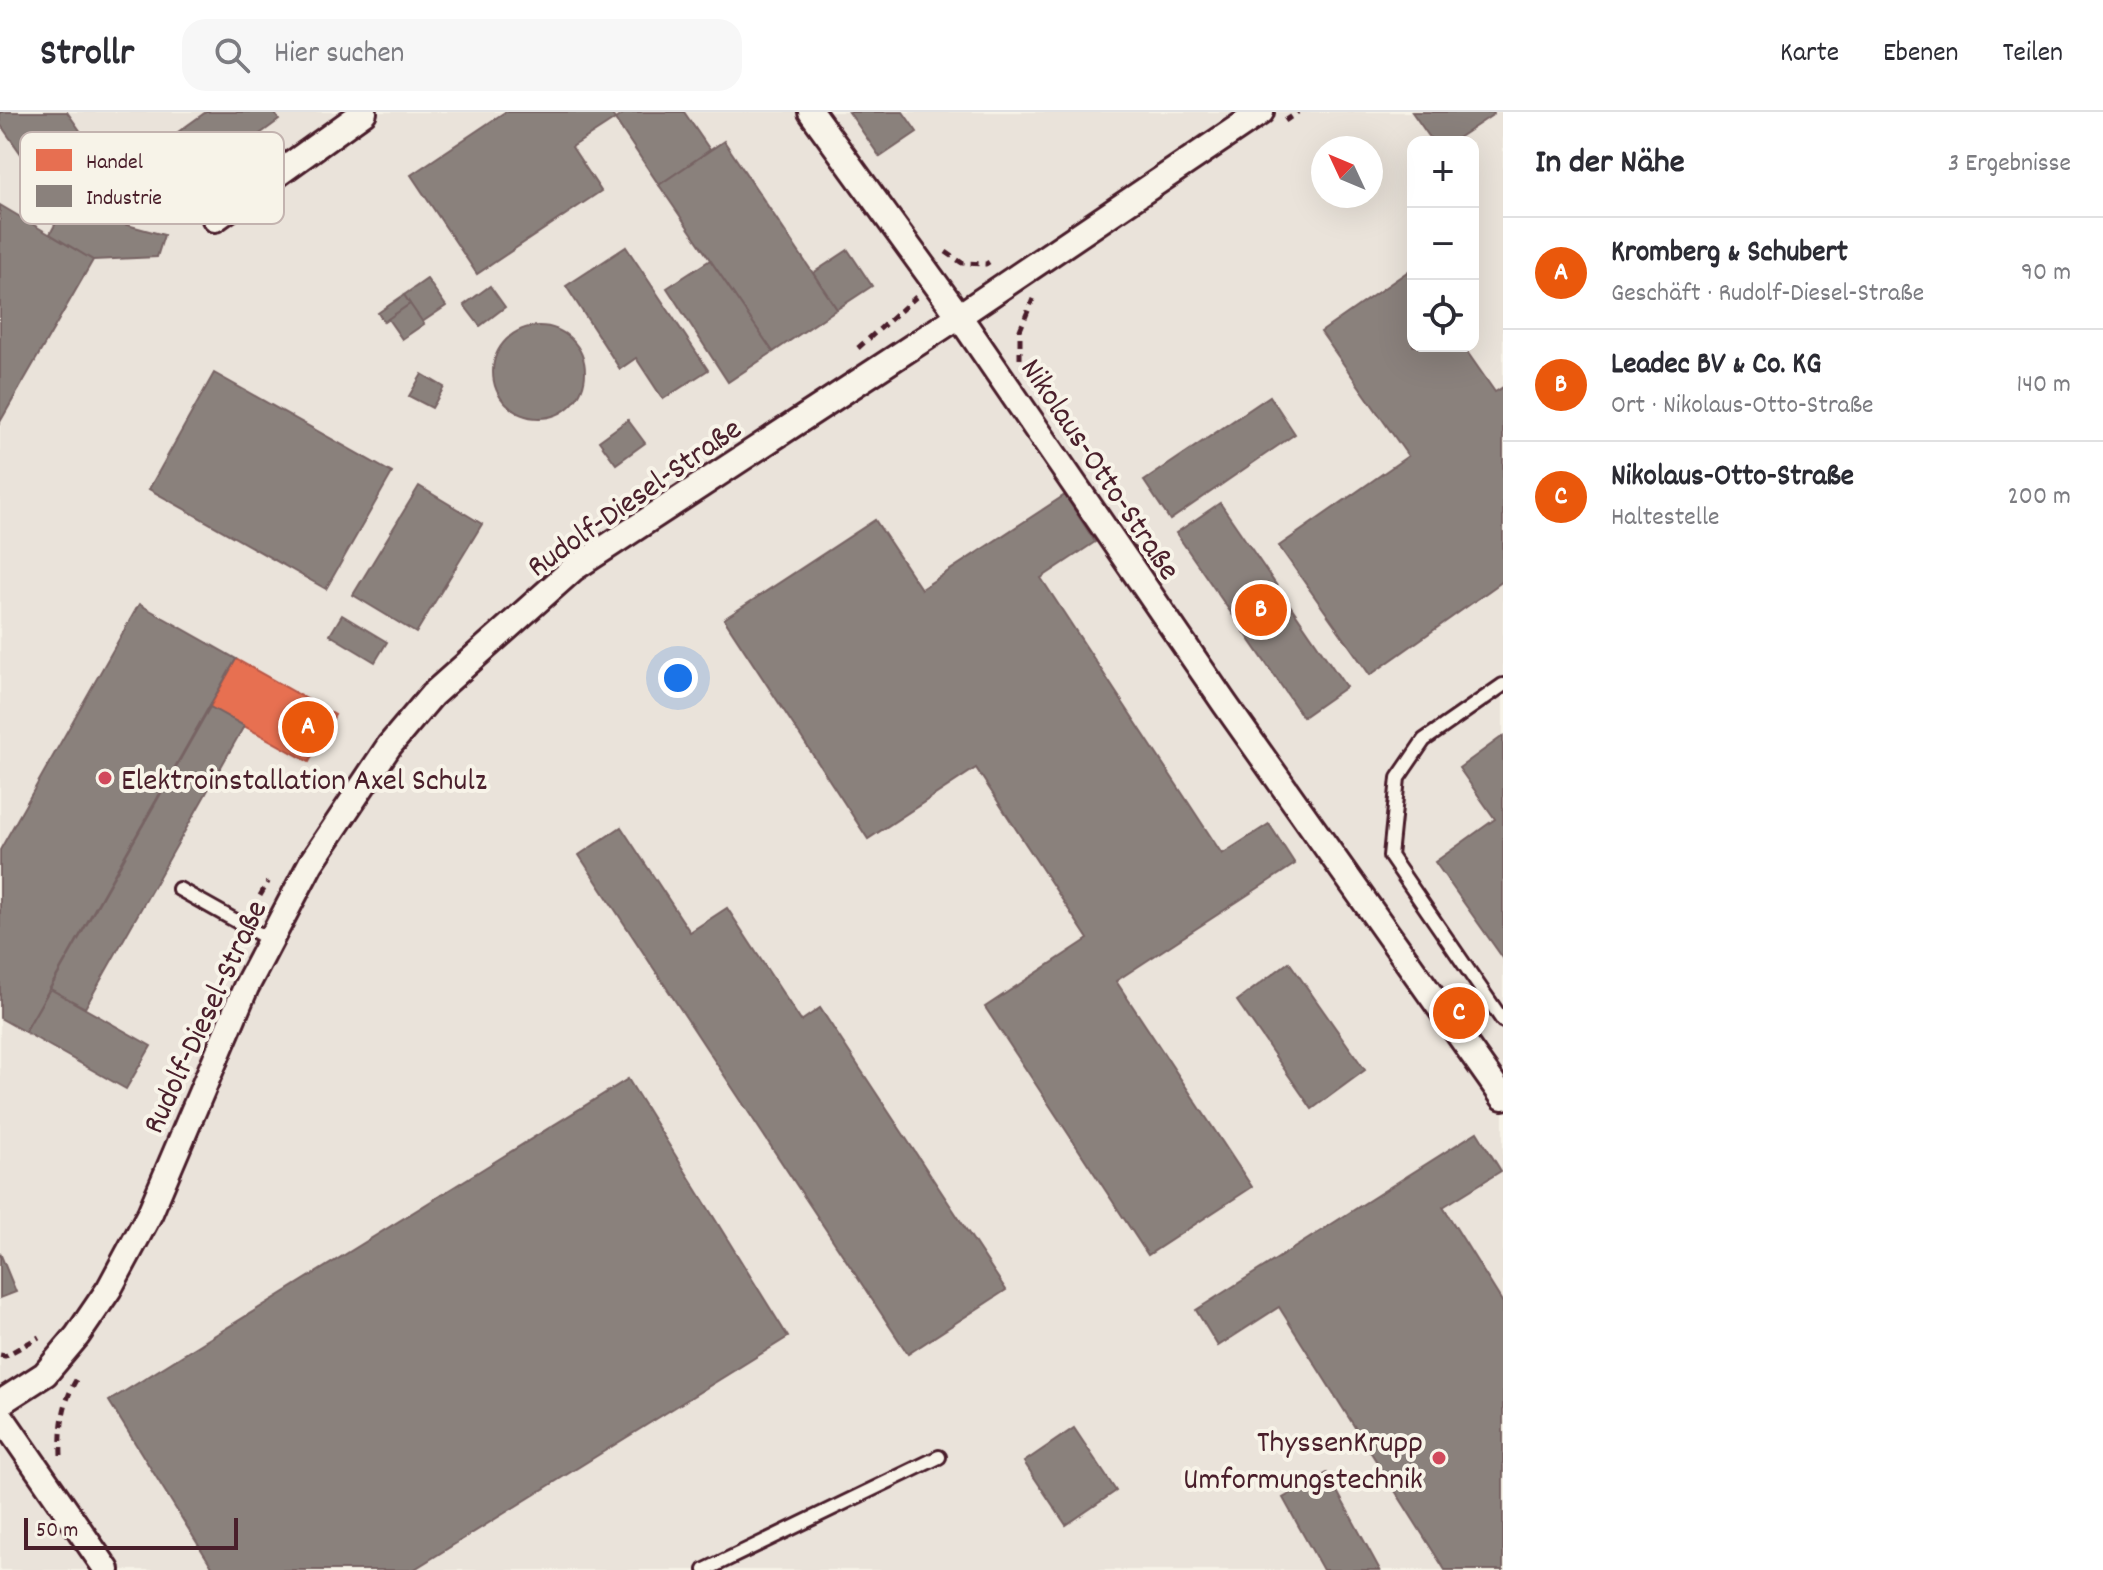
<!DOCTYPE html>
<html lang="de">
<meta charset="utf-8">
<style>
:root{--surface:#fff;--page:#f7f7f7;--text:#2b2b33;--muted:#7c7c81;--line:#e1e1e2;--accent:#ea580c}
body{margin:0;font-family:Dekko,sans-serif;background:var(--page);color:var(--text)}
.controls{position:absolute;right:24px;top:24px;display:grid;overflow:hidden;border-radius:16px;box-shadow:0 8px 32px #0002}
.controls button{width:72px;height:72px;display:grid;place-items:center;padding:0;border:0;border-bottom:2px solid var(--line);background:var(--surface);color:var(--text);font:40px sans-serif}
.compass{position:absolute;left:1311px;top:24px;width:72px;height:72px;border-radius:50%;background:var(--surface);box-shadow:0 8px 32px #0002;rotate:314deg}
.scale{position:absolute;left:24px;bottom:20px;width:214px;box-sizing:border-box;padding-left:8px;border:4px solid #4a1f2b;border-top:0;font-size:22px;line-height:28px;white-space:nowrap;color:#4a1f2b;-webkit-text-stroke:6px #f7f3e8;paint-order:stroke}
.you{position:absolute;left:678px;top:566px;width:28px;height:28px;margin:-20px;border:6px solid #fff;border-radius:50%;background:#1a73e8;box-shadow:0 0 0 12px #1a73e833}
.badge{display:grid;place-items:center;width:52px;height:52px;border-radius:50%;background:var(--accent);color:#fff;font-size:26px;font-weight:700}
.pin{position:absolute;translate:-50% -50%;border:4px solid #fff;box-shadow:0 2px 8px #0006}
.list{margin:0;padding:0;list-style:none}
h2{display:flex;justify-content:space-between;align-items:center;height:104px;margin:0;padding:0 32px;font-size:34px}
h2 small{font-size:26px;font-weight:400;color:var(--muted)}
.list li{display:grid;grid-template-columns:52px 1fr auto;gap:24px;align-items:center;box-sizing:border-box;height:112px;padding:0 32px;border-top:2px solid var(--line)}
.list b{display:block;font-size:30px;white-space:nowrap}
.list p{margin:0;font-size:26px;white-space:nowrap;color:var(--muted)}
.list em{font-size:26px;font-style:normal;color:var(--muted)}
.icon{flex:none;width:44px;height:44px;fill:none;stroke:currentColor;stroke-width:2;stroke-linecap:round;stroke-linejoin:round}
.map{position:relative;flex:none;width:1503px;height:1458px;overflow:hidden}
header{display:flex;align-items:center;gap:48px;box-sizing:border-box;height:112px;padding:0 40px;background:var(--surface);border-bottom:2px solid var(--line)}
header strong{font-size:38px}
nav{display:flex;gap:44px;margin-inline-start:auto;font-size:28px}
.search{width:560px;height:72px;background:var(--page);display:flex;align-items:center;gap:20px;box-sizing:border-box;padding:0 28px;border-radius:24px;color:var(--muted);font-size:30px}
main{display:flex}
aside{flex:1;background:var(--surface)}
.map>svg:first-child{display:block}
</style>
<header>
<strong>Strollr</strong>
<div class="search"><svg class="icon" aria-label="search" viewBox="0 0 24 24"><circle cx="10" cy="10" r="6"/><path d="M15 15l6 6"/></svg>Hier suchen</div>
<nav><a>Karte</a><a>Ebenen</a><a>Teilen</a></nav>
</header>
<main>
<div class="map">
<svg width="1503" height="1458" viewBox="0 0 1503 1458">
<rect width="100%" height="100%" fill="#f7f3e8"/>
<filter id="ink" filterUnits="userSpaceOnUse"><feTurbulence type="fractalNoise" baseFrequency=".0125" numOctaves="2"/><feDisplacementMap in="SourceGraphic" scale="16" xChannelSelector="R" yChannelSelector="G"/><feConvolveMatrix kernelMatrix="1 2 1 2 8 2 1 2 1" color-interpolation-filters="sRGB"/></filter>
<g filter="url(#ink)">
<path fill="#eae3da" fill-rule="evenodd" d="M0,0H1503V1458H0ZM1413,30H1473V234H1413ZM1323,36H1371V84H1323Z"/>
<path fill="#e76f51" stroke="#b85746" stroke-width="2" d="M236,547L335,603L309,650L210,595Z"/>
<g fill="#8a817c" stroke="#776464" stroke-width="2">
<path d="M0,0H67L81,20L31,56L0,12Z"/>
<path d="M206,0H274L279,8L186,76L157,35Z"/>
<path d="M505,0H610L615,7L572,35L601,79L477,162L411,63Z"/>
<path d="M626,0H684L710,38L659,73L615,7Z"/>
<path d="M849,0H903L917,20L880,45Z"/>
<path d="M1412,0H1493L1494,2L1452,30H1433Z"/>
<path d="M724,29L837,197L773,240L659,73Z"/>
<path d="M0,93L93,148L0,310Z"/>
<path d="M64,96L164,123L157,145L93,148L50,122Z"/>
<path d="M626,135L708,258L663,287L636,246L620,257L566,174Z"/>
<path d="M848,138L872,174L837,197L813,161Z"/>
<path d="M710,148L773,240L728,270L667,176Z"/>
<path d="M1410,158L1413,163V234H1463L1495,280L1503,275V469L1370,563L1279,434L1408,344L1321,220Z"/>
<path d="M427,167L446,194L422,210L404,183Z"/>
<path d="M490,174L505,195L480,214L464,193Z"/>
<path d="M404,183L410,192L384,210L378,201Z"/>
<path d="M410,192L424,212L402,227L388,207Z"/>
<circle cx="539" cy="260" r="46"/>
<path d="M214,261L392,361L326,477L149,377Z"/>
<path d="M422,262L444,275L432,296L409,284Z"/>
<path d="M1270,284L1295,322L1170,408L1144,369Z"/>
<path d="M628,308L645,331L616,352L599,329Z"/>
<path d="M419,374L482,412L416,521L353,483Z"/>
<path d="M1065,383L1095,430L1041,466L1222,742L1269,712L1295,752L1116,869L1252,1075L1148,1143L985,895L1088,827L976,656L868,727L724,507L875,408L921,477Z"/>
<path d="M1220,391L1346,575L1303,605L1176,421Z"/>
<path d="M139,492L236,547L25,920L0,906V738Z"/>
<path d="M342,503L387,530L375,550L330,523Z"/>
<path d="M210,595L244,614L85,896L50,877Z"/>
<path d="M1503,624V846L1435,750L1495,707L1459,656Z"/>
<path d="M621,715L690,820L727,796L801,909L820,896L1006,1178L908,1242L579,743Z"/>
<path d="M1289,850L1365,958L1312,997L1237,889Z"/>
<path d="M50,877L151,934L126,977L25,920Z"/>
<path d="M628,967L788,1225L413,1458H214L109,1289Z"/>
<path d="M1477,1020L1501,1059L1443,1095L1503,1191V1458H1445L1279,1195L1218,1234L1196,1198Z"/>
<path d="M0,1141L16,1180L0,1186Z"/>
<path d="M1074,1316L1116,1379L1066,1413L1024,1350Z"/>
<path d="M1327,1361L1380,1458H1323L1283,1386Z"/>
</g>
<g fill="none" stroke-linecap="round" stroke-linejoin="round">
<defs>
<g id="service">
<path d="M1503,573L1424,628L1398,666L1390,744L1503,909"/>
<path d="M179,777L270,828"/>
<path d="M705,1458L939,1345"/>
</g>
<g id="minor">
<path d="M811,0L959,204L1225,592L1503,985"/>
<path d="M215,107L364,0"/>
<path d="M0,1291L45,1262L77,1224L109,1177L150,1101L246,875L311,751L389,634L432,583L573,457L959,204L1261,0"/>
<path d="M0,1303L107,1458"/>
</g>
</defs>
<use href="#service" stroke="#4a1f2b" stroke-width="18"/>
<use href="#minor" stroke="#4a1f2b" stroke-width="30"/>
<g stroke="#4a1f2b" stroke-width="5" stroke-dasharray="8 6" stroke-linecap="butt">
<path d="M1285,9L1298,0"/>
<path d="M946,140L962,151L986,152L989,150"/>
<path d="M858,236L916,185"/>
<path d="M1020,247V218L1033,187"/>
<path d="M253,796L268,770"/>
<path d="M0,1243L5,1244L39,1225"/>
<path d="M61,1343C60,1317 62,1292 76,1268"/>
</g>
<use href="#service" stroke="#f7f3e8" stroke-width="12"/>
<use href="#minor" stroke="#f7f3e8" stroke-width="24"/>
</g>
</g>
<g fill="#d1495b" stroke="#f7f3e8" stroke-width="3">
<circle cx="105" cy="666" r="8"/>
<circle cx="1439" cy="1346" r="8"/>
</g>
<g text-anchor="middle" stroke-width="8" stroke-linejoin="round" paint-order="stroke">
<g font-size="32" fill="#4a1f2b" stroke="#f7f3e8">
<text transform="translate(1102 356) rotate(56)" y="11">Nikolaus-Otto-Straße</text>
<text transform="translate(633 384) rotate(-35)" y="11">Rudolf-Diesel-Straße</text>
<text transform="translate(203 904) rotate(-65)" y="11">Rudolf-Diesel-Straße</text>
</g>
<g font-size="32" fill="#4a1f2b" stroke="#f7f3e8" text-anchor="start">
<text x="121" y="677">Elektroinstallation Axel Schulz</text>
<text x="1423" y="1339" text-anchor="end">ThyssenKrupp<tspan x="1423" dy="37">Umformungstechnik</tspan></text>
</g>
</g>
<rect x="20" y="20" width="264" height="92" rx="12" fill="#f7f3e8" stroke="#c3b3af" stroke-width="2"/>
<rect x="36" y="37" width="36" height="22" fill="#e76f51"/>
<rect x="36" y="73" width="36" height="22" fill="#8a817c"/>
<g font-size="22" fill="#4a1f2b">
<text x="86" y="56">Handel</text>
<text x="86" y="92">Industrie</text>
</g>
</svg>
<div class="controls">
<button>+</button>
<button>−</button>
<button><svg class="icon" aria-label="locate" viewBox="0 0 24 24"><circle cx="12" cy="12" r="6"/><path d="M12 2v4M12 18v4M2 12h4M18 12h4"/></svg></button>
</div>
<svg class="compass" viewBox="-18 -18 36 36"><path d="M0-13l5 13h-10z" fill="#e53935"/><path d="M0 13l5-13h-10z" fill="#7c7c81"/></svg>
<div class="scale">50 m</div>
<div class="you"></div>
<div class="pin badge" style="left:308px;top:615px">A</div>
<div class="pin badge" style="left:1261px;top:498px">B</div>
<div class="pin badge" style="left:1459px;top:901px">C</div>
</div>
<aside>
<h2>In der Nähe<small>3 Ergebnisse</small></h2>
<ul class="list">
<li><span class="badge">A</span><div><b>Kromberg &amp; Schubert</b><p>Geschäft · Rudolf-Diesel-Straße</p></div><em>90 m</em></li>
<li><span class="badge">B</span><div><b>Leadec BV &amp; Co. KG</b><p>Ort · Nikolaus-Otto-Straße</p></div><em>140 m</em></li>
<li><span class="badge">C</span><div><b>Nikolaus-Otto-Straße</b><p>Haltestelle</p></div><em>200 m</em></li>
</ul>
</aside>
</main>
